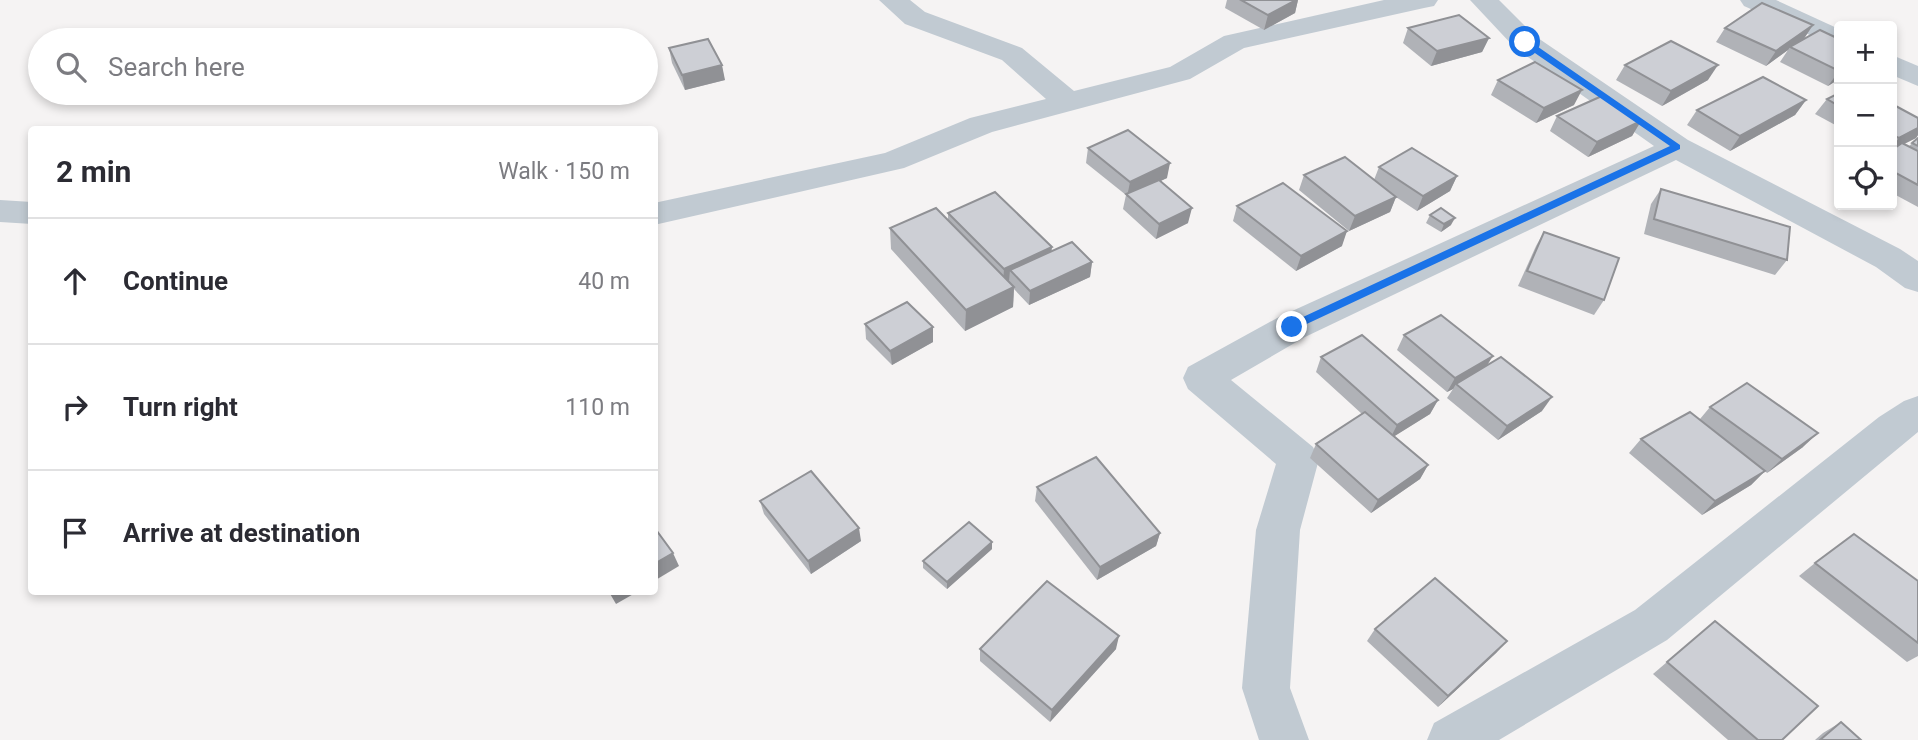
<!DOCTYPE html>
<meta charset="utf-8">
<style>
:root{--surface:#fff;--page:#f2f2f3;--text:#2b2b33;--muted:#7c7c81;--line:#e1e1e2}
body{margin:0;font-family:Roboto,sans-serif;background:var(--page);color:var(--text)}
.controls{position:absolute;right:21px;top:21px;display:grid;overflow:hidden;border-radius:7px;box-shadow:0 4px 10px #0003}
.controls button{width:63px;height:63px;display:grid;place-items:center;padding:0;border:0;border-bottom:2px solid var(--line);background:var(--surface);color:var(--text);font:35px sans-serif}
.stop{position:absolute;width:21px;height:21px;margin:-16px;border:5px solid #1a73e8;border-radius:50%;background:#fff}
.stop.end{background:#1a73e8;border-color:#fff;box-shadow:0 2px 7px #0008}
.list{margin:0;padding:0;list-style:none}
h2{display:flex;justify-content:space-between;align-items:center;height:91px;margin:0;padding:0 28px;font-size:30px}
h2 small{font-size:23px;font-weight:400;color:var(--muted)}
.list li{display:grid;grid-template-columns:46px 1fr auto;gap:21px;align-items:center;box-sizing:border-box;height:126px;padding:0 28px;border-top:2px solid var(--line)}
.list b{display:block;font-size:26px;white-space:nowrap}
.list em{font-size:23px;font-style:normal;color:var(--muted)}
.icon{flex:none;width:38px;height:38px;fill:none;stroke:currentColor;stroke-width:2;stroke-linecap:round;stroke-linejoin:round}
.map{position:relative;flex:none;width:1918px;height:740px;overflow:hidden}
.search{position:absolute;background:var(--surface);box-shadow:0 4px 10px #0003;left:28px;top:28px;width:630px;height:77px;display:flex;align-items:center;gap:18px;box-sizing:border-box;padding:0 24px;border-radius:38px;color:var(--muted);font-size:26px}
.panel{position:absolute;background:var(--surface);box-shadow:0 4px 10px #0003;left:28px;top:126px;width:630px;height:469px;border-radius:7px}
.map>svg:first-child{display:block}
</style>
<div class="map">
<svg width="1918" height="740" viewBox="0 0 1918 740">
<rect width="100%" height="100%" fill="#f5f3f3"/>
<g fill="none" stroke-linecap="round" stroke-linejoin="round">
<g fill="#c1cad2" fill-rule="evenodd">
<path d="M879,0H910L925,12L1022,48L1074,91L1170,67L1224,36L1384,0H1438L1434,6L1424,8L1244,48L1190,79L992,132L904,168L654,225V203L885,153L970,118L1046,99L1002,60L905,24Z"/>
<path d="M1470,0H1499L1535,36L1688,140L1900,249L1918,261V292L1905,288L1876,267L1676,160L1305,337L1231,380L1313,447L1319,459L1300,530L1290,688L1309,740H1259L1242,688L1256,530L1276,464L1188,389L1183,378L1188,367L1279,317L1654,146L1515,48Z"/>
<path d="M1740,0H1776L1839,29V48L1744,6Z"/>
<path d="M1892,55L1918,66V86L1892,75Z"/>
<path d="M0,200L32,202V224L0,222Z"/>
<path d="M1918,396V432L1667,640L1499,740H1427L1434,723L1635,610L1879,417L1904,401Z"/>
</g>
</g>
<g fill="#b0b2b7">
<path d="M1227,0H1298L1295,13L1264,30L1225,8Z"/>
<path d="M1813,25L1803,40L1839,39V79L1828,86L1780,62L1788,50L1766,66L1716,42L1725,28Z"/>
<path d="M1408,28L1489,38L1482,52L1431,66L1403,43Z"/>
<path d="M669,48L725,80L685,90L672,63Z"/>
<path d="M1625,65L1708,80L1662,106L1616,80Z"/>
<path d="M1498,80L1574,105L1536,123L1491,95Z"/>
<path d="M1839,93V127L1815,114L1827,99Z"/>
<path d="M1806,100L1795,115L1730,151L1687,125L1697,110Z"/>
<path d="M1892,104L1918,118V135L1916,138L1904,144L1908,147L1918,138V207L1892,193Z"/>
<path d="M1557,116L1641,121L1632,136L1588,157L1550,131Z"/>
<path d="M1088,148L1167,178L1160,181L1188,223L1156,239L1123,209L1126,195L1086,163Z"/>
<path d="M1379,167L1457,176L1450,191L1417,211L1396,197L1390,212L1349,231L1299,190L1304,175L1374,180Z"/>
<path d="M1661,189L1787,260L1775,275L1644,234L1651,204Z"/>
<path d="M1237,206L1342,246L1296,271L1233,221Z"/>
<path d="M948,213L1052,247L1051,251L1092,262L1090,277L1029,305L1014,289L1013,307L965,331L891,249L890,228L948,220Z"/>
<path d="M1430,215L1451,225L1441,232L1426,223Z"/>
<path d="M1544,232L1604,300L1594,315L1518,286L1536,246Z"/>
<path d="M865,324L933,327V342L892,365L866,339Z"/>
<path d="M1404,335L1487,365L1542,411L1498,440L1447,398L1453,389L1447,392L1397,350Z"/>
<path d="M1321,357L1438,400L1430,414L1394,436L1428,465L1420,479L1371,513L1310,458L1316,444L1362,414L1316,372Z"/>
<path d="M1710,407L1803,447L1767,473L1765,471L1751,485L1702,515L1629,453L1641,439L1700,419Z"/>
<path d="M1037,487L1160,533L1156,546L1097,580L1035,501Z"/>
<path d="M760,501L861,541L811,574L764,514Z"/>
<path d="M992,549L947,589L923,568V561Z"/>
<path d="M1815,563L1918,581V656L1907,662L1799,576Z"/>
<path d="M1715,621L1782,740H1728L1653,674Z"/>
<path d="M1375,629L1507,641L1496,653L1438,707L1367,641Z"/>
<path d="M980,649H1116L1050,722L980,661Z"/>
<path d="M1841,722L1861,740H1815L1823,733Z"/>
</g>
<g fill="#909195">
<path d="M1296,0H1298L1295,13L1264,30L1268,15Z"/>
<path d="M1813,25L1803,40L1790,47L1788,50L1766,66L1776,51Z"/>
<path d="M1489,38L1482,52L1431,66L1437,51Z"/>
<path d="M722,65L725,80L685,90L682,75Z"/>
<path d="M1718,65L1708,80L1662,106L1671,91Z"/>
<path d="M1839,70V79L1828,86L1839,71Z"/>
<path d="M1582,90L1574,105L1536,123L1544,108Z"/>
<path d="M1806,100L1795,115L1730,151L1740,136Z"/>
<path d="M1641,121L1632,136L1588,157L1597,142Z"/>
<path d="M1918,128V135L1916,138L1892,150V147L1899,138Z"/>
<path d="M1170,163L1167,178L1127,197L1130,182Z"/>
<path d="M1457,176L1450,191L1417,211L1423,196Z"/>
<path d="M1396,197L1390,212L1349,231L1355,216Z"/>
<path d="M1192,208L1188,223L1156,239L1159,224Z"/>
<path d="M1455,218L1451,225L1441,232L1444,224Z"/>
<path d="M1347,231L1342,246L1296,271L1301,256Z"/>
<path d="M1052,247L1050,262L1010,270L1009,281L1003,284L1004,269Z"/>
<path d="M1092,262L1090,277L1029,305L1030,291Z"/>
<path d="M1014,287L1013,307L965,331L966,310Z"/>
<path d="M933,327V342L892,365L890,351Z"/>
<path d="M1493,356L1484,370L1456,384L1453,389L1447,392L1455,378Z"/>
<path d="M1552,397L1542,411L1498,440L1507,426Z"/>
<path d="M1438,400L1430,414L1390,439L1397,425Z"/>
<path d="M1818,433L1803,447L1767,473L1782,459Z"/>
<path d="M1428,465L1420,479L1371,513L1378,500Z"/>
<path d="M1765,471L1751,485L1702,515L1715,501Z"/>
<path d="M859,528L861,541L811,574L808,561Z"/>
<path d="M1160,533L1156,546L1097,580L1100,567Z"/>
<path d="M992,542V549L947,589V582Z"/>
<path d="M673,553L679,566L654,581V564Z"/>
<path d="M609,592H637L616,604Z"/>
<path d="M1119,636L1116,649L1050,722L1052,710Z"/>
<path d="M1507,641L1496,653L1438,707L1448,696Z"/>
</g>
<g fill="#cdcfd5" stroke="#909195" stroke-width="2">
<path d="M1241,0H1296L1268,15Z"/>
<path d="M1762,3L1813,25L1776,51L1725,28Z"/>
<path d="M1459,15L1489,38L1437,51L1408,28Z"/>
<path d="M1820,30L1839,39V71L1790,47Z"/>
<path d="M708,39L722,65L682,75L669,48Z"/>
<path d="M1671,41L1718,65L1671,91L1625,65Z"/>
<path d="M1535,62L1582,90L1544,108L1498,80Z"/>
<path d="M1763,77L1806,100L1740,136L1697,110Z"/>
<path d="M1839,93V106L1827,99Z"/>
<path d="M1602,96L1641,121L1597,142L1557,116Z"/>
<path d="M1892,104L1918,118V128L1899,138L1892,135Z"/>
<path d="M1128,130L1170,163L1130,182L1088,148Z"/>
<path d="M1918,138V146L1912,143Z"/>
<path d="M1902,143L1918,151V185L1892,171V150Z"/>
<path d="M1412,148L1457,176L1423,196L1379,167Z"/>
<path d="M1345,157L1396,197L1355,216L1304,175Z"/>
<path d="M1159,180L1192,208L1159,224L1126,194Z"/>
<path d="M1283,183L1347,231L1301,256L1237,206Z"/>
<path d="M1661,189L1790,227L1787,260L1654,219Z"/>
<path d="M995,192L1052,247L1004,269L948,213Z"/>
<path d="M936,208L1014,287L966,310L890,228Z"/>
<path d="M1441,208L1455,218L1444,224L1430,215Z"/>
<path d="M1544,232L1619,258L1604,300L1527,271Z"/>
<path d="M1072,242L1092,262L1030,291L1010,270Z"/>
<path d="M907,302L933,327L890,351L865,324Z"/>
<path d="M1441,315L1493,356L1455,378L1404,335Z"/>
<path d="M1362,335L1438,400L1397,425L1321,357Z"/>
<path d="M1501,357L1552,397L1507,426L1456,384Z"/>
<path d="M1747,383L1818,433L1782,459L1710,407Z"/>
<path d="M1365,412L1428,465L1378,500L1316,444Z"/>
<path d="M1690,412L1765,471L1715,501L1641,439Z"/>
<path d="M1096,457L1160,533L1100,567L1037,487Z"/>
<path d="M811,471L859,528L808,561L760,501Z"/>
<path d="M969,522L992,542L947,582L923,561Z"/>
<path d="M654,527L673,553L654,564Z"/>
<path d="M1854,534L1918,581V643L1815,563Z"/>
<path d="M1435,578L1507,641L1448,696L1375,629Z"/>
<path d="M1047,581L1119,636L1052,710L980,649Z"/>
<path d="M1715,621L1818,706L1782,740H1758L1667,662Z"/>
<path d="M1841,722L1861,740H1820Z"/>
</g>
<path fill="#1a73e8" d="M1522,40H1528L1680,145V149L1296,329H1288V324L1670,146L1522,44Z"/>
</svg>
<div class="controls">
<button>+</button>
<button>−</button>
<button><svg class="icon" aria-label="locate" viewBox="0 0 24 24"><circle cx="12" cy="12" r="6"/><path d="M12 2v4M12 18v4M2 12h4M18 12h4"/></svg></button>
</div>
<div class="stop" style="left:1525px;top:42px"></div>
<div class="stop end" style="left:1292px;top:327px"></div>
<div class="search"><svg class="icon" aria-label="search" viewBox="0 0 24 24"><circle cx="10" cy="10" r="6"/><path d="M15 15l6 6"/></svg>Search here</div>
<section class="panel">
<h2>2 min<small>Walk · 150 m</small></h2>
<ul class="list">
<li><svg class="icon" aria-label="ahead" viewBox="0 0 24 24"><path d="M12 20V5M6 11l6-6 6 6"/></svg><div><b>Continue</b></div><em>40 m</em></li>
<li><svg class="icon" aria-label="right" viewBox="0 0 24 24"><path d="M7 20v-9h11M14 6l5 5-5 5"/></svg><div><b>Turn right</b></div><em>110 m</em></li>
<li><svg class="icon" aria-label="arrive" viewBox="0 0 24 24"><path d="M6 21V4h12l-3 4 3 4H6"/></svg><div><b>Arrive at destination</b></div></li>
</ul>
</section>
</div>
